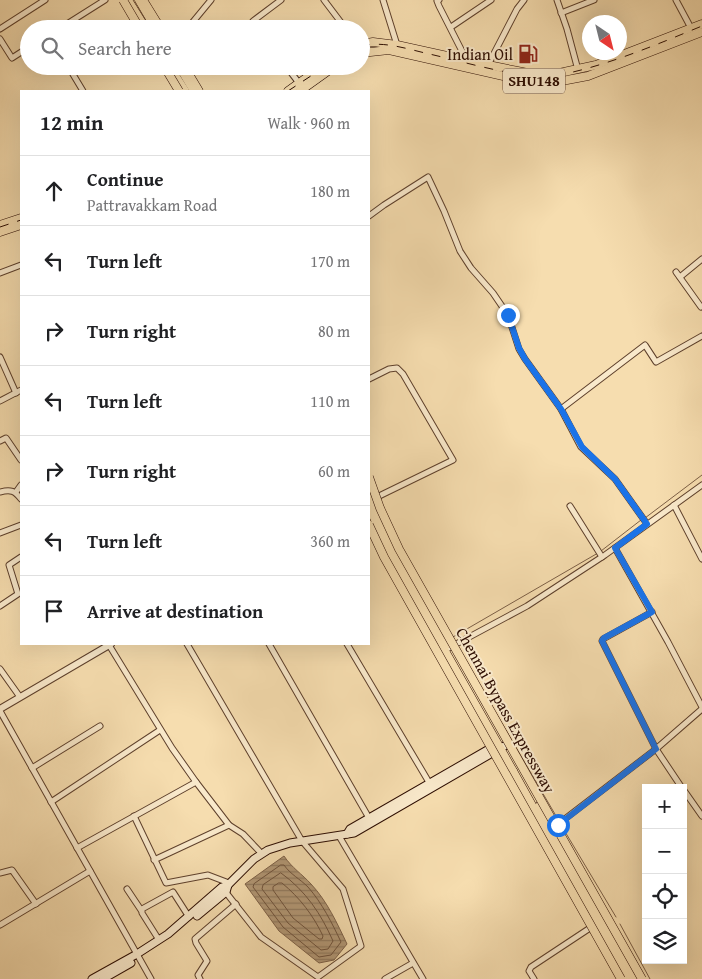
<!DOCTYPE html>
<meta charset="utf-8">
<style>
:root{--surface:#fff;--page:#f6f6f6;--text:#202124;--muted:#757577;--line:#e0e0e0}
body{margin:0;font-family:"Gentium Book Plus",serif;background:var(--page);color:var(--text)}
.controls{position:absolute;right:15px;bottom:15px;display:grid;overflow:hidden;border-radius:0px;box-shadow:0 5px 20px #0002}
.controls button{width:45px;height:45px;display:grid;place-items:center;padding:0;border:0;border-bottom:1px solid var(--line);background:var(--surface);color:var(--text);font:25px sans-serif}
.compass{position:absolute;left:582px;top:15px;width:45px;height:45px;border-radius:50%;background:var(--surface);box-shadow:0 5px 20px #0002;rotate:145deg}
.stop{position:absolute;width:15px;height:15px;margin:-11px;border:4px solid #1a73e8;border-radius:50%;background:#fff}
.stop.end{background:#1a73e8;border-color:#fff;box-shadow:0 1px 5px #0008}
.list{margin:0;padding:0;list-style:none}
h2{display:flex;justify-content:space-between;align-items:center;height:65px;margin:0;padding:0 20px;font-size:21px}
h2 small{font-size:16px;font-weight:400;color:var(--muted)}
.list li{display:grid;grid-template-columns:32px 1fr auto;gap:15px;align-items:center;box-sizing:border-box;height:70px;padding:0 20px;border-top:1px solid var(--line)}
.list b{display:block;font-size:19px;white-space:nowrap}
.list p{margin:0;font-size:16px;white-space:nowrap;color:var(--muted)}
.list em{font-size:16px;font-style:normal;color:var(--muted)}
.icon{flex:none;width:28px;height:28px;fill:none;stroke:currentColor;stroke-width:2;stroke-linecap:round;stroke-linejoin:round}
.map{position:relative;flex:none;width:702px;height:979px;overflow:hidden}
.search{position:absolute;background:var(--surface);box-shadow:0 5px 20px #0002;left:20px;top:20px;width:350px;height:55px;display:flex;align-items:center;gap:12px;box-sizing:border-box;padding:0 18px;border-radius:28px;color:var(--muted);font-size:19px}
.panel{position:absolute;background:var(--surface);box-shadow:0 5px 20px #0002;left:20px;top:90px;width:350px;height:555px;border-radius:0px}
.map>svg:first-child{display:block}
</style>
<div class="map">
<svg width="702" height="979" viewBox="0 0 702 979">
<defs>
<pattern id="water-rules" width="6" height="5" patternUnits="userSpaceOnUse" patternTransform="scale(1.25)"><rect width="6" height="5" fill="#b19674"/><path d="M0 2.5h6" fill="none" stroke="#90795d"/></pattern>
</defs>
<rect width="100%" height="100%" fill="#f6ddaf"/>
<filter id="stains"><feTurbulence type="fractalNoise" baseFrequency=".004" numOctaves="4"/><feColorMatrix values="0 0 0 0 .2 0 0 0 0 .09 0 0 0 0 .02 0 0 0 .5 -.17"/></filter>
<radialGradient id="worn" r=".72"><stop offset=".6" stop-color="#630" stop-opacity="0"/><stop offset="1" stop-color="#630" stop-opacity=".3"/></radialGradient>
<path fill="url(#water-rules)" stroke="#7c5f46" d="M284,856C292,868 302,874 311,884C327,901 337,923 347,944L334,960L319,963L279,931L245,884Z"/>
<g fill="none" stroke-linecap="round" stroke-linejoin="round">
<g stroke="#6e513a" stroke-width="1">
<path d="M281,865H284C290,874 300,879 308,887C322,903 332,923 341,942L331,955L319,957L283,927L253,887L254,884Z"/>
<path d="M281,873C306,891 321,914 333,941L328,949L321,950L288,923L262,889L263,885Z"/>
<path d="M279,883H282C300,898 313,915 323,936L322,939H319L293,918L273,890V887Z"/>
</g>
<g stroke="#7c5f46" stroke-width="1">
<path d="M645,518L702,475"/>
<path d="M601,551L641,520"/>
<path d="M453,637L598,553"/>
<path d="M479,684L559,821"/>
<path d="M561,825L616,917"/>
<path d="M620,924L650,979"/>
</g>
<defs>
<g id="minor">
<path d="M324,0L346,29"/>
<path d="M383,0L397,45"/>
<path d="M439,0L437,1L439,6L467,61"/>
<path d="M557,0L567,29L578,70"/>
<path d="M676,0L691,28"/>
<path d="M561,13L594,0"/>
<path d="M451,27L491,0"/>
<path d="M0,29L45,0"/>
<path d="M59,29L105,0"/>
<path d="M187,29L211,0"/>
<path d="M259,29L253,21L281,0"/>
<path d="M0,39L12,58L29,47"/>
<path d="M488,65L517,9L524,0"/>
<path d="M68,66L83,91"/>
<path d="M286,66L299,83"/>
<path d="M369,216L384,205L428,177L444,211L460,251L471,268L493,293L508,315L519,349L525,359L561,409L581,447L615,479L647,524"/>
<path d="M676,272L701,307"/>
<path d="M0,273L21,265"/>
<path d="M680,277L702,259"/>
<path d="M0,357L16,393"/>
<path d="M369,379L389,369L397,368L403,374L453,460L375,498"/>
<path d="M0,401L21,390"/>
<path d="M561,409L645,345L656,362L702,336"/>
<path d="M0,441L6,438L21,460"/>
<path d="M0,492C11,489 15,491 21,499"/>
<path d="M16,492L21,485"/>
<path d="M674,505L702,559"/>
<path d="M570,506L602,557"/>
<path d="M0,533L21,525"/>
<path d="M615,548L668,642L702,707"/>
<path d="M0,606L18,594L9,565L21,557"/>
<path d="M652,612L603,639L602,641L656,749L682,788"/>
<path d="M187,644L302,841L343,889L361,946L318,977L261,937L224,890"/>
<path d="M269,644L369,818"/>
<path d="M347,644L430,784"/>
<path d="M109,645L172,748L196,782L229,825L243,834L262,854"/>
<path d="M445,650L527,606L605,555L702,485"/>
<path d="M0,669L20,697"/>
<path d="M0,711L151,979"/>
<path d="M32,768L100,726"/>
<path d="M683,789L702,816"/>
<path d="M51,802L160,730"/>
<path d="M134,816L166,883L208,875L229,883"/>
<path d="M557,825L656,749L702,709"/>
<path d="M339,836L423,979"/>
<path d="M77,848L196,782"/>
<path d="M154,860L229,825"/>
<path d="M0,873L12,870L36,904"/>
<path d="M127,889L141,910"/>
<path d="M0,925L90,871"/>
<path d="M159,940L142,913V909L173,892L189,917"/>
<path d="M200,979L198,975L207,961L196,943L195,939L236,904"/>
<path d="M385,979L413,963"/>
<path d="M534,979L529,971L531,967L590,928"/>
</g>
<path id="tertiary" d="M0,709L111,644"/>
<g id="secondary">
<path d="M347,834L350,829L496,745"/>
<path d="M197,916L226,892L228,885"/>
<path d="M92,979L137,954L168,934L222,887L228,885L254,859L268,850L290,843L354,833L506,745"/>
<path d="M103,979L131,963"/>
</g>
<g id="primary">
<path d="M128,0L146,29"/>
<path d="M139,0L156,29"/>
<path d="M169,66L185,91"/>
<path d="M179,66L194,91"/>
<path d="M0,225L21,218"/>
<path d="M0,232L21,225"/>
<path d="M369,492L393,545L449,644"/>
<path d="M369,506L385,543L398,568L513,771L511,777"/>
</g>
<g id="trunk">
<path d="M143,0L161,29"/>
<path d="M361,44L373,42L397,45L488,65L533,74L550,75L596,65L702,24"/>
<path d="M361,53L389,50L512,78L542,81L567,80L588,76L702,32"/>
<path d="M184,66L199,91"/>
<path d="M288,91L323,66"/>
<path d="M300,91L335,66"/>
<path d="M513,771L628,979"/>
<path d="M540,805L634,979"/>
</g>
</defs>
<use href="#minor" stroke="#5e402c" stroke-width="7"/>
<use href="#tertiary" stroke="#5e402c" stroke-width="8"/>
<use href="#secondary" stroke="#2c0c00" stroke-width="9"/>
<use href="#primary" stroke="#2c0c00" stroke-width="9"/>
<use href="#trunk" stroke="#2c0c00" stroke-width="9"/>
<use href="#minor" stroke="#f9e9cb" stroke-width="5"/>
<use href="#tertiary" stroke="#f9e9cb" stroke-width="6"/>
<use href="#secondary" stroke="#f9e9cb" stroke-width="7"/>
<use href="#primary" stroke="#f6ddaf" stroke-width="8"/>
<use href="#trunk" stroke="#f6ddaf" stroke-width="8"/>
<g stroke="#2c0c00" stroke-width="1" stroke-dasharray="9 9" stroke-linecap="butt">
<path d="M361,46C383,41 404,48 425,53C461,61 499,73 536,76C552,78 569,73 585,69C625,58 663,42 702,26"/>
<path d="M288,91L326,66"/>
<path d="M0,227L21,220"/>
</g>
<defs>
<g id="trunk-bridge">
<path d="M123,0L140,29"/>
<path d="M164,66L179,91"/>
<path d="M369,477L380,508L399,549L642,979"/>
<path d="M369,525L384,557L621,979"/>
</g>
</defs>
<use href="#trunk-bridge" stroke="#2c0c00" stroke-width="9" stroke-linecap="butt"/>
<use href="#trunk-bridge" stroke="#f6ddaf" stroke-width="8"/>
</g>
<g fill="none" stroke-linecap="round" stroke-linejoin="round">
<path stroke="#1a73e8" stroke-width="6" d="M508,315L519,348L525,359L561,409L582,447L615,479L647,524L615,548L652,612L604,638L602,641L656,749L558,825"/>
</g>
<defs>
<symbol id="fuel-bare" viewBox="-9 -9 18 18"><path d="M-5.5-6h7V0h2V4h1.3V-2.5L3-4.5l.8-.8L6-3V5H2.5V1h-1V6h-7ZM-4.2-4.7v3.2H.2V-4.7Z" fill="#8f2418" stroke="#f9e9cb" stroke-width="2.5" paint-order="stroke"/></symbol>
</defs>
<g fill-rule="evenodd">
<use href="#fuel-bare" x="514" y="40" width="28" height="28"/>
</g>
<g text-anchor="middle" stroke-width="4" stroke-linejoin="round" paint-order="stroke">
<rect fill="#f9e9cb" stroke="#6a4e3d" stroke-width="1" x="503" y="68.5" width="62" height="25" rx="4"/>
<g font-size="15" font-weight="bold" fill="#2c0c00">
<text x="534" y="86">SHU148</text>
</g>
<g font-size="16" fill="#2c0c00" stroke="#f9e9cb" text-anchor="end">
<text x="513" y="60">Indian Oil</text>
</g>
<g font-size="16" fill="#2c0c00" stroke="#f9e9cb">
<text transform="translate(506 710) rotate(61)" y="6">Chennai Bypass Expressway</text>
</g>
</g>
<rect width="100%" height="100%" filter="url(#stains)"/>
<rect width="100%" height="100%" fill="url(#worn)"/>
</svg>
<div class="controls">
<button>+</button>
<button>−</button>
<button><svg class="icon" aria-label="locate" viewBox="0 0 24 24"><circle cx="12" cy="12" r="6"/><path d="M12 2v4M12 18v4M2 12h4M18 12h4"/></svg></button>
<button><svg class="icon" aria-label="layers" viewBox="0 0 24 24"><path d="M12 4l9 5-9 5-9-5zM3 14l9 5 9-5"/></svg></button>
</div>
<svg class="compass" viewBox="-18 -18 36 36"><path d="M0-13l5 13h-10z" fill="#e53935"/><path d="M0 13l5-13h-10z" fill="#757577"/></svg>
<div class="stop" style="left:558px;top:825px"></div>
<div class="stop end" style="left:508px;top:315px"></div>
<div class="search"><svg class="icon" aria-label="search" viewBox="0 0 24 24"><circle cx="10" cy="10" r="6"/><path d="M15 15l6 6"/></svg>Search here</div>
<section class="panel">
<h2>12 min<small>Walk · 960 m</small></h2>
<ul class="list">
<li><svg class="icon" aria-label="ahead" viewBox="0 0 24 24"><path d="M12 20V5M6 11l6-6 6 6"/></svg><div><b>Continue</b><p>Pattravakkam Road</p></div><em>180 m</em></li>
<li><svg class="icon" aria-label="left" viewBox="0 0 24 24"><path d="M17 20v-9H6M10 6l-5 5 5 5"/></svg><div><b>Turn left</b></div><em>170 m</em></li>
<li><svg class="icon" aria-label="right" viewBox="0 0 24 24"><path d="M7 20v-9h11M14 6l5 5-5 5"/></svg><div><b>Turn right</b></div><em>80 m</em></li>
<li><svg class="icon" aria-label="left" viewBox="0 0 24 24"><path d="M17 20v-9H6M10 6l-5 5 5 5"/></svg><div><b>Turn left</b></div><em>110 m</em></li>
<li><svg class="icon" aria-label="right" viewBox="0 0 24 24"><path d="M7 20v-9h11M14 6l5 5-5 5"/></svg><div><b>Turn right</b></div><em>60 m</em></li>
<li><svg class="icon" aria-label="left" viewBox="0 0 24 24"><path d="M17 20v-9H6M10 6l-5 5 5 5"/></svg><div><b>Turn left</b></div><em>360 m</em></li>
<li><svg class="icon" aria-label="arrive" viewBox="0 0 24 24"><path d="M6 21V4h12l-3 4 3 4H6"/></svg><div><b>Arrive at destination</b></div></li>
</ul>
</section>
</div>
